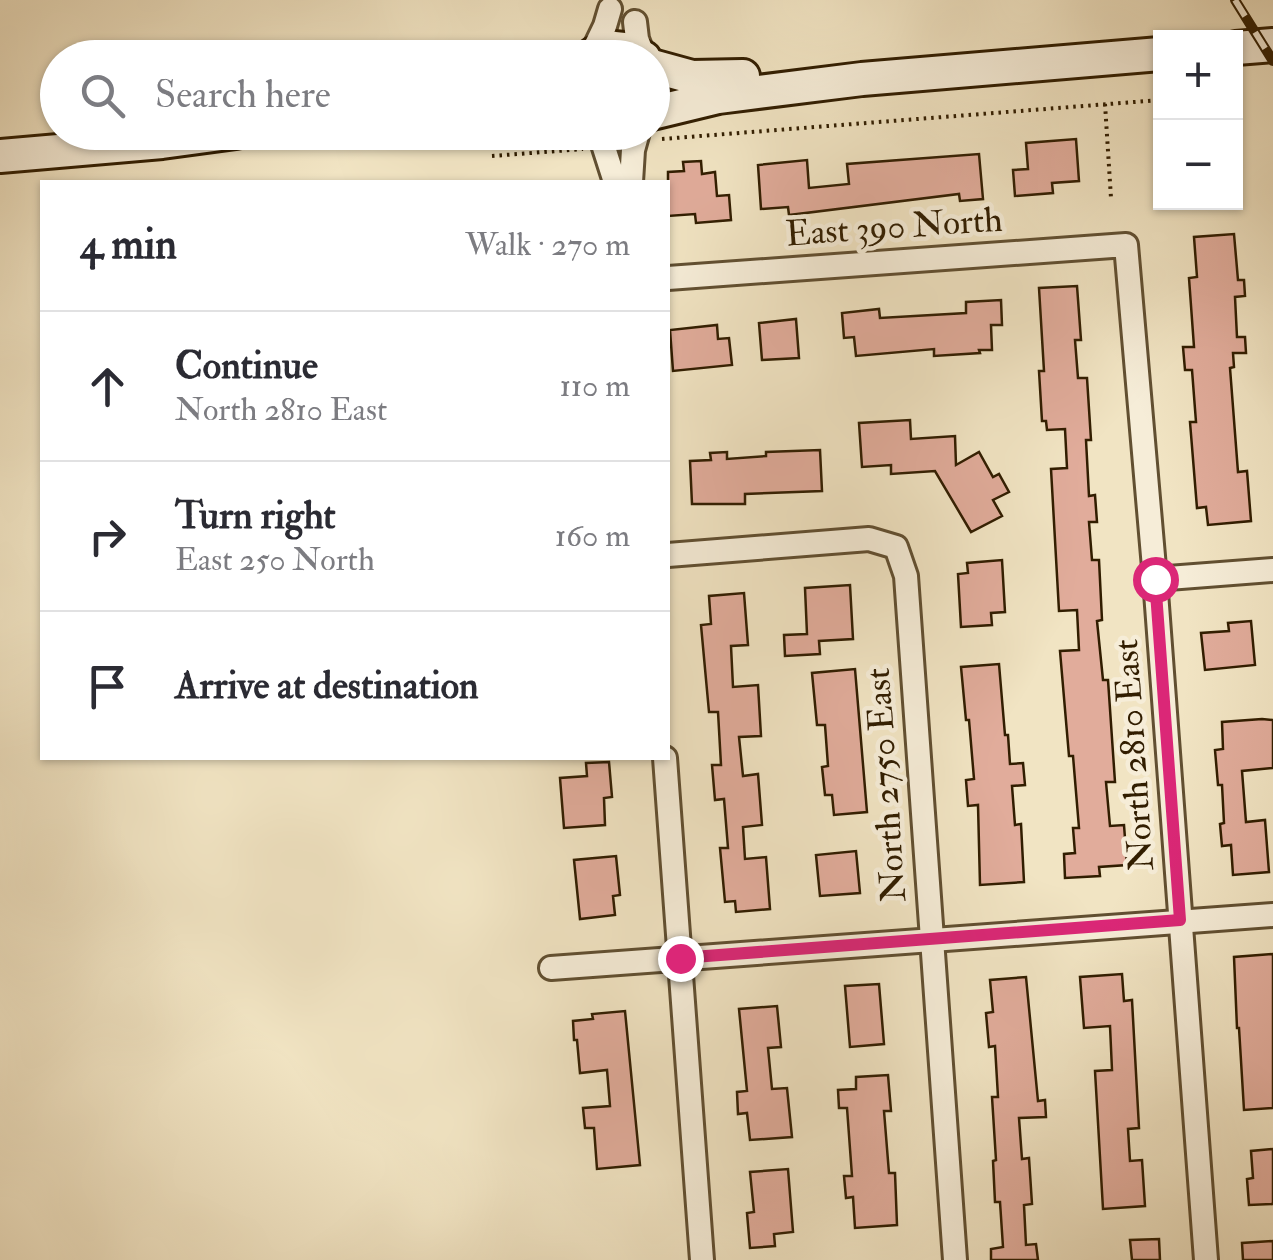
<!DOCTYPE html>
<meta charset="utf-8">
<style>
:root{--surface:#fff;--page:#f2f2f3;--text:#2b2b33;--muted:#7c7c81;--line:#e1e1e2}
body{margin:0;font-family:"IM FELL Double Pica",serif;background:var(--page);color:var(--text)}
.controls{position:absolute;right:30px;top:30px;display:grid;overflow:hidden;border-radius:0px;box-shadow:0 2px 8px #0004}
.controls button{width:90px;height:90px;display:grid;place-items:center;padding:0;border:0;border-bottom:2px solid var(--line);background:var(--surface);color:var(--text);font:50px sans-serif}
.stop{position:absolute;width:30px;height:30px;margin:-22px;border:8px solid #db2777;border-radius:50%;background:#fff}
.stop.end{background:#db2777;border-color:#fff;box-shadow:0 2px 10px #0008}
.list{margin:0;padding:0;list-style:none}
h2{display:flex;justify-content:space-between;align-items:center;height:130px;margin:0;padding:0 40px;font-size:42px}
h2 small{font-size:32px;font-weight:400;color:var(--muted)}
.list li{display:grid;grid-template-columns:65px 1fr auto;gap:30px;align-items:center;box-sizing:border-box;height:150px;padding:0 40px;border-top:2px solid var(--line)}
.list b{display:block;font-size:38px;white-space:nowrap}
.list p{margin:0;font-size:32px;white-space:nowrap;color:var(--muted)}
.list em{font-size:32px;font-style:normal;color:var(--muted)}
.icon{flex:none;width:55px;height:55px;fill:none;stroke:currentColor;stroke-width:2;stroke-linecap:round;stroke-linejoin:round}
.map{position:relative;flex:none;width:1273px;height:1260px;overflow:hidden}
.search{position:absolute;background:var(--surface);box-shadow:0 2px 8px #0004;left:40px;top:40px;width:630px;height:110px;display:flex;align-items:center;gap:25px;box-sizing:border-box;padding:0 35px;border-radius:55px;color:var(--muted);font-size:38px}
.panel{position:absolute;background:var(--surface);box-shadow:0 2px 8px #0004;left:40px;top:180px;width:630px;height:580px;border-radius:0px}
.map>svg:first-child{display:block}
</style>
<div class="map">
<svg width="1273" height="1260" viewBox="0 0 1273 1260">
<rect width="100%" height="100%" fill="#f1e4c3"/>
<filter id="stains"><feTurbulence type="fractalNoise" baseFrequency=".002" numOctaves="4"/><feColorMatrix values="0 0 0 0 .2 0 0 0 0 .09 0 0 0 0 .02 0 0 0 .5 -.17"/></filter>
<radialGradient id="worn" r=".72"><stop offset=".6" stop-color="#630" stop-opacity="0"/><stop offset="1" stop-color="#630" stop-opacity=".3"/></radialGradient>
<g fill="#e1ac9b" stroke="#311d00" stroke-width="2.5">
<path d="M1076,139L1079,181L1052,183L1053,193L1015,196L1013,170L1028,169L1026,143Z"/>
<path d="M979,154L983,199L960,201L959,194L789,215L788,207L761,209L758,165L807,160L809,188L849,184L847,164Z"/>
<path d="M701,161L702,174L715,172L717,196L729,195L731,220L696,223L695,214L668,216V172L684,171L683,162Z"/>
<path d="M1234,234L1238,280H1244L1245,296L1235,297L1237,337H1245L1246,353H1233L1234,367L1230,368L1238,472L1247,471L1251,521L1208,525L1206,507L1197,508L1190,422H1196L1192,370H1185L1183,347H1194L1189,278L1197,277L1194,237Z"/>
<path d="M1077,286L1081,340H1075L1078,378H1087L1091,440H1086L1089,496L1095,495L1097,522H1089L1092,560H1099L1102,620L1097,621L1103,680H1108L1115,782H1106L1110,826L1124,825L1127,865L1099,867L1100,876L1065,878L1064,854L1075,853L1073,828H1079L1073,756H1069L1060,651L1079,650L1077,610L1059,611L1051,469L1067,468L1065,429L1047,430L1046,421H1042L1039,371H1044L1039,288Z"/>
<path d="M1001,300L1002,325H991L992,350H979L980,353L934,356V349L856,356L854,337L844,338L842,313L879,309L880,318L966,313V302Z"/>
<path d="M796,319L799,358L762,360L759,323Z"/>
<path d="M717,325L718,339L729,338L732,365L673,371L670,330Z"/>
<path d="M910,420L911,439L955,436L956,465L979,452L993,477L999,474L1009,492L993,500L1002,516L971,532L935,471L891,474V465L862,467L859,423Z"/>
<path d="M820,450L822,491L745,494V504H692L690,461L711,460L710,453L727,452V459L766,456V452Z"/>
<path d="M1002,560L1005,612L991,613L992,625L961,627L958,574L968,573L967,563Z"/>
<path d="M850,585L853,639L819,641L820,654L785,656L784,635L807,634L805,588Z"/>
<path d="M744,593L748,645L731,646L733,687L758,685L761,736L739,737L743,776L758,774L762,825L743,827L745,859L766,857L770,909L736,912L735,901L725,902L720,848H728L724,799L715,800L712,765H721L718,712H709L701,625L711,624L709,596Z"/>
<path d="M1251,621L1255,665L1205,670L1201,633L1229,631L1228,623Z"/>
<path d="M999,664L1005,735H1008L1010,764L1023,763L1025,785L1012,786L1015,825L1021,824L1024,882L980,885L978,805L968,806L966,780L974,779L969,720H966L961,667Z"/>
<path d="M855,669L867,812L834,815L832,795H825L822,767L828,766L825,725H817L812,673Z"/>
<path d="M1262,719L1273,720V768L1242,771L1246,822L1265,820L1269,872L1233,875L1231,845L1222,846L1220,824L1224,823L1222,785H1218L1215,750L1223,749L1222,722Z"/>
<path d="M609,762L612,797L604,798L605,825L564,828L560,778L587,776L586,763Z"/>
<path d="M856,851L860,893L820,896L816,855Z"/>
<path d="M616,856L620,895L613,896L615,915L580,919L574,860Z"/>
<path d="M1273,954V1108L1244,1110L1239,1028H1237L1234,957Z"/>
<path d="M1122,974L1124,1001L1132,1000L1139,1128L1128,1129L1130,1161L1142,1160L1145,1206L1103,1209L1095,1071L1112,1070L1110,1026L1084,1028L1080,977Z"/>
<path d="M1026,977L1038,1101L1045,1100L1046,1117L1019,1118L1022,1159L1029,1158L1032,1204L1024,1205L1026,1245L1036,1244L1038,1260H991V1249L1003,1247L1000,1202H995L993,1161L996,1160L992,1097H998L995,1046L989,1047L986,1013L993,1012L990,980Z"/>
<path d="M879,984L884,1044L850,1047L845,986Z"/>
<path d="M777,1006L781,1047L768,1048L772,1089L787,1088L792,1137L750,1140L747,1113L738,1114L737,1092L747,1091L739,1009Z"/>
<path d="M625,1011L640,1165L597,1169L594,1128H585L583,1108L610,1106L607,1070L580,1073L577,1040H574L573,1021L593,1019L592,1014Z"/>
<path d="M888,1075L891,1111H884L889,1173H895L897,1225L855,1228L853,1197L846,1198L844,1176H852L847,1108H839L838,1090L856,1089V1077Z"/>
<path d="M1273,1149V1204L1249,1205L1247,1179L1253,1178L1251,1151Z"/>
<path d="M788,1169L793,1232L774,1234L775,1246L750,1248L747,1213L754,1212L750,1172Z"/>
<path d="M1159,1239L1160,1260H1132L1130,1240Z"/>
<path d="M1273,1241V1260H1243L1242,1243Z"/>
</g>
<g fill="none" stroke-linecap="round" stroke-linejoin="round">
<defs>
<g id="minor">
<path d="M635,22L637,39L644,57"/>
<path d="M592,53L605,26L610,9"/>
<path d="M599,132L615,182"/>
<path d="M631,182L633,150L638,132"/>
<path d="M668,278L1126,245L1155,579L1206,1260"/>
<path d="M668,555L869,539L896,547L906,576L955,1260"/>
<path d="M1155,579L1273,570"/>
<path d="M665,758L702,1260"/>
<path d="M551,968L1273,915"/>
</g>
<g id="secondary">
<path d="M1236,48L1273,45"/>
<path d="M588,58C606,44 625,45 644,58"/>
<path d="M652,66L692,77L743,76"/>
<path d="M652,113L718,97L862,79L1160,54"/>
<path d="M0,156L162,142L236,132"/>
</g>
</defs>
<use href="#minor" stroke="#614f31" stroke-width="28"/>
<use href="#secondary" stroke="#311d00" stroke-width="38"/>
<g stroke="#311d00" stroke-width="4" stroke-dasharray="2.5 5" stroke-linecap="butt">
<path d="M1105,104L1111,198"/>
<path d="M662,139L1160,100"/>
<path d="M492,156L583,149"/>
</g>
<use href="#minor" stroke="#f6edd8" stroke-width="22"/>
<use href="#secondary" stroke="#f6edd8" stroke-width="32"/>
<defs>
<path id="rail" d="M1235,0L1273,61"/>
</defs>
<use href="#rail" stroke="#311d00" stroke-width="10"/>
<use href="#rail" stroke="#f6edd8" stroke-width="6" stroke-dasharray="19" stroke-linecap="butt"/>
</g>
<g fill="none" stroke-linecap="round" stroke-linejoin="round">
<path stroke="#db2777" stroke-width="12" d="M680,958L1180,920L1155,579"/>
</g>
<g text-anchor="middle" stroke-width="9" stroke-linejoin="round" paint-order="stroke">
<g font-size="35" fill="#311d00" stroke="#f6edd8">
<text transform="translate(894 226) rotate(-4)" y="12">East 390 North</text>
<text transform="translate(1133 755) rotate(-94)" y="12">North 2810 East</text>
<text transform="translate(885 785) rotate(-94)" y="12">North 2750 East</text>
</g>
</g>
<rect width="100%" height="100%" filter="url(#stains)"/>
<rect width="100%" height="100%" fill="url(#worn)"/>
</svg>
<div class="controls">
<button>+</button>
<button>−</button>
</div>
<div class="stop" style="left:1155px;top:579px"></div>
<div class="stop end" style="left:680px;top:958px"></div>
<div class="search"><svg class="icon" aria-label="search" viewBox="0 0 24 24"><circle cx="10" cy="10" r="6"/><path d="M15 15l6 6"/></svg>Search here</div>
<section class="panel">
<h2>4 min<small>Walk · 270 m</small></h2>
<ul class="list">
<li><svg class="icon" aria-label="ahead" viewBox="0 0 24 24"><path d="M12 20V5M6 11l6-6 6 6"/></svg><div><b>Continue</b><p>North 2810 East</p></div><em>110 m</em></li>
<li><svg class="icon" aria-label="right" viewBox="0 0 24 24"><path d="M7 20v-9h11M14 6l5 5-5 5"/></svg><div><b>Turn right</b><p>East 250 North</p></div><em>160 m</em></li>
<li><svg class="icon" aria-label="arrive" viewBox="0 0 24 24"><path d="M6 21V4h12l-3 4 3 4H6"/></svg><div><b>Arrive at destination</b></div></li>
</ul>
</section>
</div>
